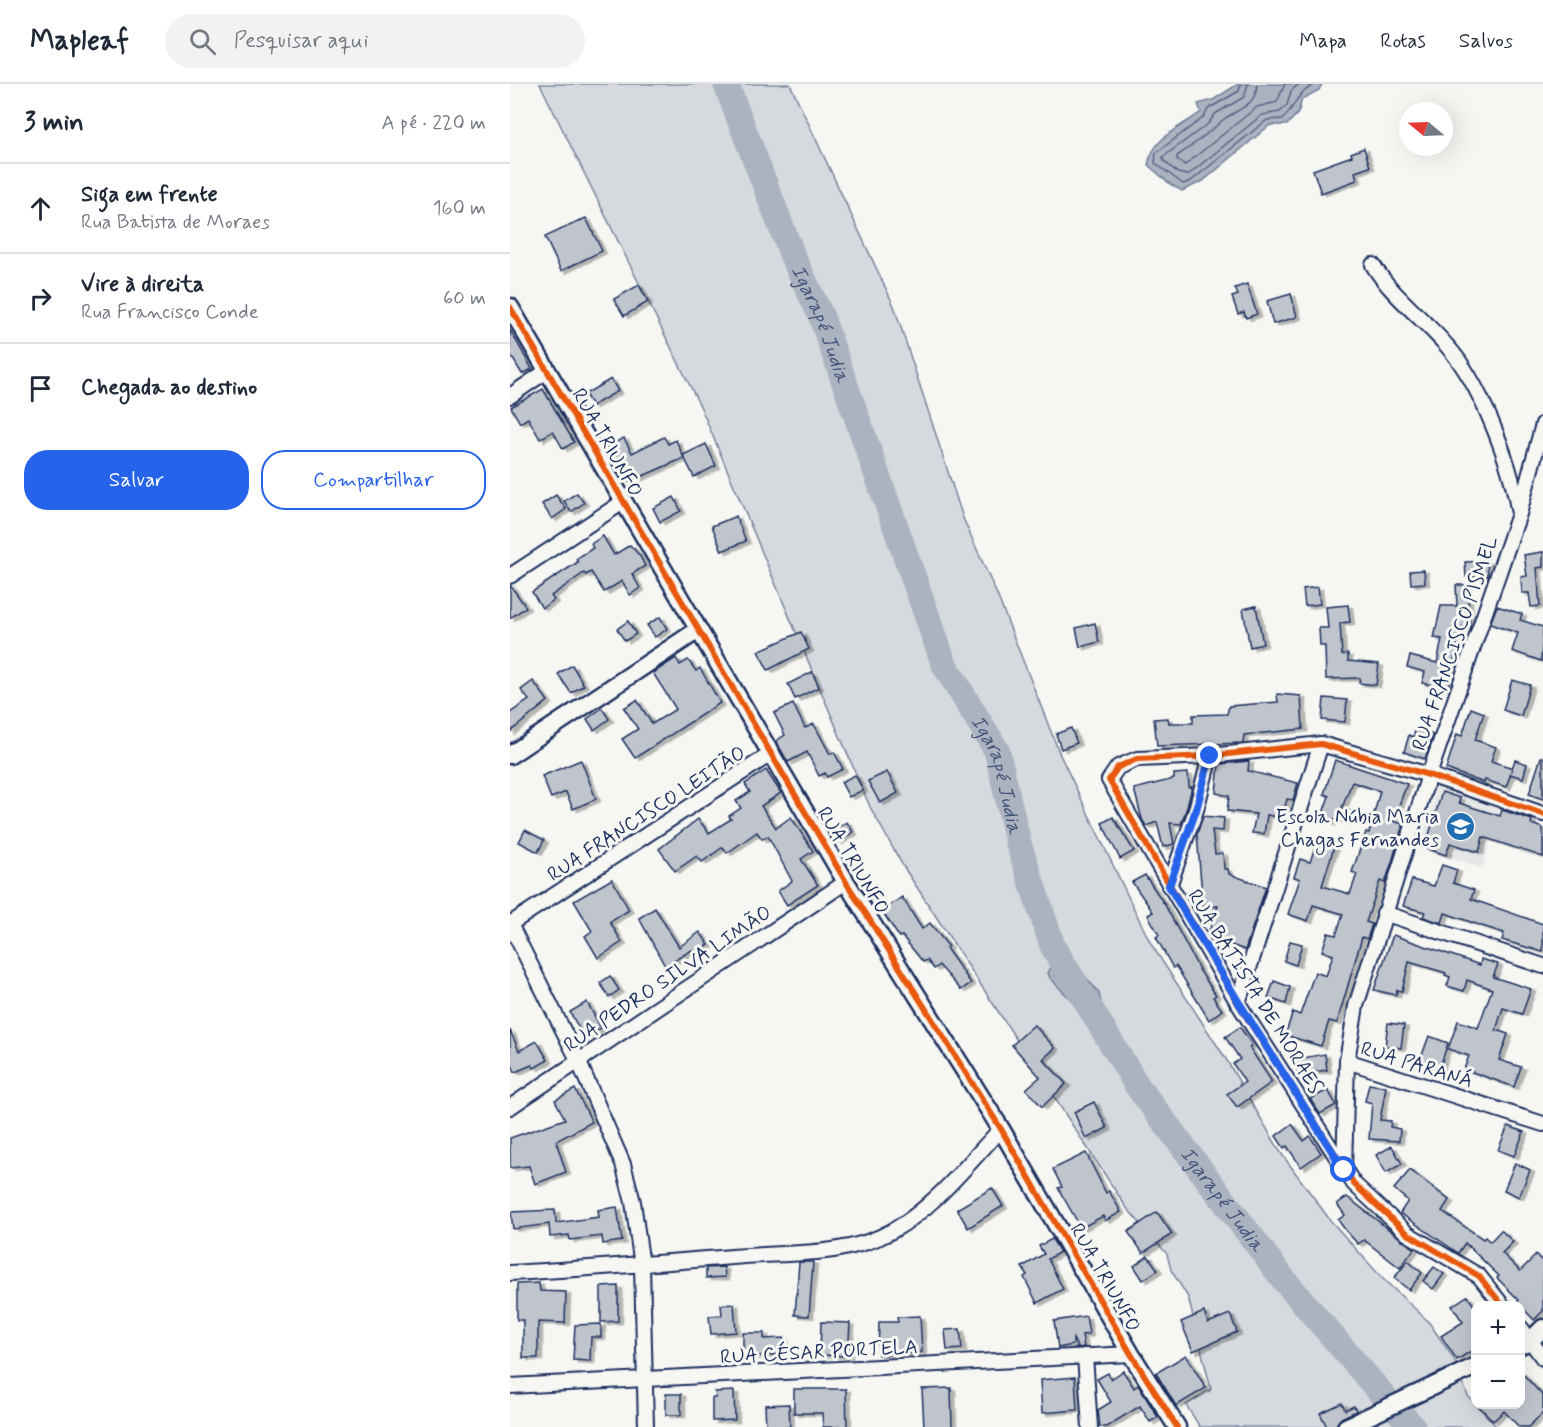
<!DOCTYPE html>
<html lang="pt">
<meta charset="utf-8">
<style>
:root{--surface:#fff;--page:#f2f2f3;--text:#1f2937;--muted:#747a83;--line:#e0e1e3;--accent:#2563eb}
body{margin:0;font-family:Mynerve,sans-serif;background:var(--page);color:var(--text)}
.controls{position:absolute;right:18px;bottom:18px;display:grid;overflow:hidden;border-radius:12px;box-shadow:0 6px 24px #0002}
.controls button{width:54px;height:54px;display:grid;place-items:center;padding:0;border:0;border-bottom:2px solid var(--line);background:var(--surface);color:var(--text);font:30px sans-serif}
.compass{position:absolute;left:889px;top:18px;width:54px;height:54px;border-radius:50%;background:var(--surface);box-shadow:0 6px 24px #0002;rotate:289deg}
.stop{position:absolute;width:18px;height:18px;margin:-14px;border:4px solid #2563eb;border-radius:50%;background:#fff}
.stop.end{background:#2563eb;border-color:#fff;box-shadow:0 2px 6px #0008}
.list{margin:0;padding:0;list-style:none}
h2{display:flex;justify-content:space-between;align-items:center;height:78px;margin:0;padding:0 24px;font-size:26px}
h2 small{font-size:20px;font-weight:400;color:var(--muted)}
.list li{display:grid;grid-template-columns:39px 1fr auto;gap:18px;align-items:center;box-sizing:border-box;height:90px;padding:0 24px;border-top:2px solid var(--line)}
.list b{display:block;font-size:22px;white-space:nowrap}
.list p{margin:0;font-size:20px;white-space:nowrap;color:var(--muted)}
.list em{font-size:20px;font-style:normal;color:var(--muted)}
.actions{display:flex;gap:12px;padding:18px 24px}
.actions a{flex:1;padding:14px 0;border:2px solid var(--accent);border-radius:24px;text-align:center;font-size:21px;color:var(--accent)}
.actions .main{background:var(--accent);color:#fff}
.icon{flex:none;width:33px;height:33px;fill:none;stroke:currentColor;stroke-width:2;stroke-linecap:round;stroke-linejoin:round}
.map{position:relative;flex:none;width:1033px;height:1343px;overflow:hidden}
header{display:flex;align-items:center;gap:36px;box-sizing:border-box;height:84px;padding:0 30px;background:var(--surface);border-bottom:2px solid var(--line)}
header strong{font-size:28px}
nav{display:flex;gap:33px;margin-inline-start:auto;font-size:21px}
.search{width:420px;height:54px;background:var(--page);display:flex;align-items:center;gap:15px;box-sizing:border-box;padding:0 21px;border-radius:33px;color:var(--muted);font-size:22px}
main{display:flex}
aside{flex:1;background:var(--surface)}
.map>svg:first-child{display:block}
</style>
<header>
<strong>Mapleaf</strong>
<div class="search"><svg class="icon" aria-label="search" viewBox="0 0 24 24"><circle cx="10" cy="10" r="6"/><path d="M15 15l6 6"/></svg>Pesquisar aqui</div>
<nav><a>Mapa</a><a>Rotas</a><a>Salvos</a></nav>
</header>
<main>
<aside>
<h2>3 min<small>A pé · 220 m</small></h2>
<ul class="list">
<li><svg class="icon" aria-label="ahead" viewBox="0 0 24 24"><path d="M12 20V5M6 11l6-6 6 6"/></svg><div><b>Siga em frente</b><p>Rua Batista de Moraes</p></div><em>160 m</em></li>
<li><svg class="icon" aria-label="right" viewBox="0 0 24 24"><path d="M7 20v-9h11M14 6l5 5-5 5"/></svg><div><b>Vire à direita</b><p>Rua Francisco Conde</p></div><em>60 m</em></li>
<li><svg class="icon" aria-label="arrive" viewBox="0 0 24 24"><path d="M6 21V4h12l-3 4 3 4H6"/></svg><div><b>Chegada ao destino</b></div></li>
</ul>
<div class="actions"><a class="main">Salvar</a><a>Compartilhar</a></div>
</aside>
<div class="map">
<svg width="1033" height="1343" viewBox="0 0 1033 1343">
<defs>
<filter id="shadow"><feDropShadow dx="4.5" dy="2.5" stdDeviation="0" flood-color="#0004"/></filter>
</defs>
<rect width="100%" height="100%" fill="#f6f6f2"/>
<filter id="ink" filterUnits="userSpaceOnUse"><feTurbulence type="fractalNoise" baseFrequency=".0167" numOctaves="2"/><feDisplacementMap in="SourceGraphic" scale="12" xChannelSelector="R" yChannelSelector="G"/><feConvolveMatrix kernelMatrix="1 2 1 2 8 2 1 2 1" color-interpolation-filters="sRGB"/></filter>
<g filter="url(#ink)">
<path fill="#e6e7e7" d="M927,702L991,722L972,784L910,763Z"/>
<path fill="#d6d9dd" stroke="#78849e" stroke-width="1.5" d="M30,0H280L384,222L453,434L488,513L551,673L641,860L716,975L771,1069L820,1136L872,1194L918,1237L944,1275L958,1312L987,1343H690L676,1321L701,1305L678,1213L661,1186L657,1170L616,1123L393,782L360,723L191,324Z"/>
<g fill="#abb2c0" stroke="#717e99" stroke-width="1.5">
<path d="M728,0H812L809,6L792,15L788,29L777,41H760L693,97L672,107L660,100L638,81C643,53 670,44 691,28L688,20L703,16Z"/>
<path d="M556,869L589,909L594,935L602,947L596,956L589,949C588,931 578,926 564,917C556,912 547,901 540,894L538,889L544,877Z"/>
</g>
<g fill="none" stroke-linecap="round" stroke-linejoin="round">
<g stroke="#556385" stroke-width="1.5">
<path d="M731,0L729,7L698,25L694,33L646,69L645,79L673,100L681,97L757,36L773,35C789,18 783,13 805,0"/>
<path d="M738,0L734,13L705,30L699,39L653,73L654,77L668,89L678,91L752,31L770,28L777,21L781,7L789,0"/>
<path d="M747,0C747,22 727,25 713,36C698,49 684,61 667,72V76L675,81L747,23L767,18L775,0"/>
<path d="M554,877L584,911V920L566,911L545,891L548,881Z"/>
</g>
<g stroke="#abb2c0" stroke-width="26">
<path id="s1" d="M216,0L283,173L311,232L434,580L487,667L508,758L543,863L628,1003L774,1196L876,1315"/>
<path d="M889,1328L903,1343"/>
</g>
</g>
<g fill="#c0c4cd" stroke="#1b2f5e" stroke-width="1.5" filter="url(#shadow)">
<path d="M854,64L860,83L845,88L847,96L811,109L803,86L842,72L841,69Z"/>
<path d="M76,134L92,167L51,187L35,153Z"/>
<path d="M737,200L747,230L736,234L734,228L728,230L722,213L728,211L725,204Z"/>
<path d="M129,201L138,218L114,232L104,215Z"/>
<path d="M781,210L787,233L763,240L757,217Z"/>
<path d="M0,246L22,285L12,290L0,270Z"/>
<path d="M101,295L108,307L82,322L75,310Z"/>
<path d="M33,305L64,358L53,365L43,347L30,355L18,334L10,339L1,323Z"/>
<path d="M154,353L158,360L166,356L174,374L119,398L109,379L105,381L95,364L114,354L122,369Z"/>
<path d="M196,360L206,382L184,393L173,371Z"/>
<path d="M67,409L74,419L61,428L54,417Z"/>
<path d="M46,411L56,425L42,435L32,420Z"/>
<path d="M164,413L171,427L150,438L143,424Z"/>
<path d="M226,432L236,457L212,467L202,442Z"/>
<path d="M93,452L104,471L120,461L130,472L135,482L122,490L130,504L120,511L112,497L94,508L81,488L76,491L74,489L41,512L44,516L32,524L22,508L68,478L66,475L83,464L81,460Z"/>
<path d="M1033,468V483L1027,484L1030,522L1021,523L1019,509H1012L1011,493L1017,492L1014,471Z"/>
<path d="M977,477L978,492L956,493L955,478Z"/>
<path d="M914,486L915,499L901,500L900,487Z"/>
<path d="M0,501L16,523L0,534Z"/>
<path d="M946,501H957L960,543H951L938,605L912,599L915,588L897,583L900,572L927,579L932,555L924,554L931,522H947Z"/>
<path d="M808,503L810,520L795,522L793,505Z"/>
<path d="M838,521L840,538L830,539L832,571L838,570V577L869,580L866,601L849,599L850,594L816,595L815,562H810L809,544H818L816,523Z"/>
<path d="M746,522L753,560L740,563L733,525Z"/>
<path d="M987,522L1012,530L1010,536L1033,543L1031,577L1002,567L1008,549L980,540Z"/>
<path d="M150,533L157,545L145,553L137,541Z"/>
<path d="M118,537L126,550L115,557L107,545Z"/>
<path d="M585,539L589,558L570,563L566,544Z"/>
<path d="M291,548L299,565L258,586L248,567Z"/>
<path d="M166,574L170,581L178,576L186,587L190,584L210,619L125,674L112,655L128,645L114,624L127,616L142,640L166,625L143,589Z"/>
<path d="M62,581L74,601L61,609L48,590Z"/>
<path d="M302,588L309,603L285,615L278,600Z"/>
<path d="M1002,596L1020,601L1011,632L993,626Z"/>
<path d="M23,597L38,617L0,648V629L19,616L11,606Z"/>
<path d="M767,610L791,612L793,645L734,651L733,659L647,662L644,635L658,634L659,639H683V631L717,630L719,622L768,618Z"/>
<path d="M814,614L837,616L835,638L812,636Z"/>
<path d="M283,620L295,644L304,640L320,670L324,668L333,685L317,693L315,689L309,692L297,668L278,678L266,657L275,651L264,629Z"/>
<path d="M92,624L99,635L84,646L77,635Z"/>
<path d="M961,624L974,629L965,656L986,663L981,677L1003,684L996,703L975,696L974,699L936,685L947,650L952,652Z"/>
<path d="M561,644L567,659L551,665L546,650Z"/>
<path d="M906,645L923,651L915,675L894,668L899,651L903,653Z"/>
<path d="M1031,673H1033V715L1019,710Z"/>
<path d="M71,676L86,715L63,725L56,708L41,714L32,692Z"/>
<path d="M825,676L897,700L883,737L893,740L882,778L875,799L870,797L856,838L862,840L857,855L852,853L827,939L819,937L811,962L775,951L783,928L790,931L805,888L816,892L823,871L812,867L818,849L826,851L833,830L803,821L798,837L778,830L790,795L784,793L790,775L800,778L807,757L824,763L812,802L840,810L847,790L842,788L856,748L859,749L870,707L842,698L832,724L841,727L837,738L823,735L821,739L811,735L819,712L814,710Z"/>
<path d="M1005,676L1017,680L1013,694L1000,690Z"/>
<path d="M739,677L738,687L788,699L783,716L777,715L772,734L757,731L754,750L742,749L746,730L717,727L719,712L706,709L709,680Z"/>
<path d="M256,686L271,709L251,722L266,744L281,733L303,767L291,775L308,801L277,821L268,807L282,797L258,752L252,755L247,748L217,769L213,763L192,778L187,772L165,787L149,765L188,735L199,749L221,735L219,732L231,724L226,717L240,708L235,700Z"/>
<path d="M377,688L388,709L370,719L358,697Z"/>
<path d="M678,689L679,703H682L677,723L671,740L660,739L664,760L653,763L647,738L636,742L632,735L624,705L664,695V690Z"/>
<path d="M345,691L353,706L339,713L331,698Z"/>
<path d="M932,708L950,714L949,719L990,732L992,726L1022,736L1021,740L1033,744V773L973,753L969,768L940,759L936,771L915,764Z"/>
<path d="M693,732L714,734L713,747L702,746L705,770L713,769L714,785H718L719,790L756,803L735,866L701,854L698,850L708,822L693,823L687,750Z"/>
<path d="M603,733L624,767L610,775L592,739Z"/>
<path d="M337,738L343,748L328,758L321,747Z"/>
<path d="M15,746L34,756L28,768L9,758Z"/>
<path d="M932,781L947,786L943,799L964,806L961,815L1033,840V868L992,856L994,849L972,842L935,829L932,839L913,833L915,828L893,822L902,796L924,802Z"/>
<path d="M635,791L655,821L690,887L706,911L703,913L712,926L699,936L666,882L663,884L646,853L649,851L638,831L643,828L622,798Z"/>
<path d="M102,795L119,826L100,838L112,858L88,874L75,852L82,847L64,817Z"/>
<path d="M392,813L412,845L420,839L438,862L436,864L461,899L451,906L429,881L424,885L417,876L413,878L392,852L389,853L372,827Z"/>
<path d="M145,824L169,863L190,848L199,861L185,870L182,866L155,882L129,834Z"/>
<path d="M883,851L970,881L971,875L988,880L983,893L1021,905L1012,930L993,924L986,946L998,950L989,976L1011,983L1004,1003L954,985L959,972L938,965L948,937L968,944L982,905L957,896L954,907L937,902L940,893L935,891L936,889L899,878L892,907L887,906L886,911L864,906Z"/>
<path d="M780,857L792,860L786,881L774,877Z"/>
<path d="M100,892L109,906L99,913L90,899Z"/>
<path d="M764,897L780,903L776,920L758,914Z"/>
<path d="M77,918L91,944L74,954L60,928Z"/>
<path d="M878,939L894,941L891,964L875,962Z"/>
<path d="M524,941L545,964L533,975L556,1000L532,1023L516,1005L530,993L502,961Z"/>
<path d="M730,943L742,961L739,963L762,998L727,1023L717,1010L735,998L723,980L730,975L715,953Z"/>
<path d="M0,946L9,967L27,957L38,976L24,984L22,981L5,988L0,976Z"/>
<path d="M919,952L938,959L928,989L908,982Z"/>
<path d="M815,970L817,986L788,990L786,975Z"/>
<path d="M859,1000L876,1003L870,1036L881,1037L880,1043L890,1045L889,1057L859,1055L862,1019L855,1017Z"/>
<path d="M65,1005L82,1038L46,1057L56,1088L25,1100L19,1082L0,1084V1054L55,1035L45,1016Z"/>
<path d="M818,1006L826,1021L810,1030L800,1015Z"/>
<path d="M584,1018L597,1044L576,1055L564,1028Z"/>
<path d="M782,1040L794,1057L800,1052L811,1069L791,1083L777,1062L774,1064L766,1052Z"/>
<path d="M998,1042L1014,1048L1004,1072L988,1066Z"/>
<path d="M882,1062L892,1080L876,1089L866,1071Z"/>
<path d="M576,1069L596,1109L599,1107L611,1128L595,1137L593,1132L571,1144L548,1104L552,1103L543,1085Z"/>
<path d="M1005,1079L1020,1086L1009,1113L994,1106Z"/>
<path d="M900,1086L939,1116L932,1127L973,1155L975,1153L980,1158L991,1146L1003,1158L992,1169L1010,1187L1026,1171L1033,1178V1227L1024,1236L1007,1218L1009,1216L987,1194L989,1192L955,1159L948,1169L890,1129L898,1117L884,1105Z"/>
<path d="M482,1104L493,1122L458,1144L447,1125Z"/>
<path d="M837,1113L904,1165L890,1184L854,1156L848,1160L836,1147L828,1136L835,1131L827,1120Z"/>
<path d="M107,1123L112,1157L93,1160L92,1152L60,1156L59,1151L40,1153L39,1140L3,1145L1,1128L45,1126L46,1139L89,1133L88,1126Z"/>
<path d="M647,1128L662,1150L633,1169L618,1148Z"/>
<path d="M542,1155L550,1168L538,1175L553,1205L527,1219L514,1193L517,1191L512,1183L534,1170L529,1162Z"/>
<path d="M638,1172L648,1186L633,1196L624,1182Z"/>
<path d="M898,1177L912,1189L899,1206L884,1194Z"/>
<path d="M289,1178H303L299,1232L285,1231Z"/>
<path d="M214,1183L215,1193L196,1194V1184Z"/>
<path d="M924,1183L934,1190L923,1205L913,1197Z"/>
<path d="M29,1199L30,1207L56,1208L55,1239L28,1238V1274H13V1236H7V1200Z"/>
<path d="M108,1202V1237L91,1238V1203Z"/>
<path d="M957,1212L966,1224V1264L947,1276L931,1252L953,1238L942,1222Z"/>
<path d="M224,1220L226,1248L201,1250L199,1232L212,1231L211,1221Z"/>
<path d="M694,1228L698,1239L720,1230L727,1248L683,1267L671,1238Z"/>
<path d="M410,1232L412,1268L368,1271L369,1238H388L387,1233Z"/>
<path d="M576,1232L579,1250L572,1251L574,1263L568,1264L563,1255V1261L548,1264L544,1237Z"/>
<path d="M311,1238L340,1239L338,1272L310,1271Z"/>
<path d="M91,1240V1253H81L80,1277L63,1276L65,1241Z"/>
<path d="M450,1245L452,1265L437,1266L435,1246Z"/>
<path d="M233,1249H254V1255L274,1254L275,1270L233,1273Z"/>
<path d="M676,1271L696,1304L666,1322L646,1289Z"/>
<path d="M613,1287L624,1304L628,1301L648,1333L640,1338L630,1322L596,1343H590L588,1326L601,1318L587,1295L598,1289L601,1295Z"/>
<path d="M1011,1288L1033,1312V1329L1018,1343H1009L994,1327L983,1337L967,1320H1011Z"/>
<path d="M565,1293L567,1326L532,1329L530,1296Z"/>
<path d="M441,1304L442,1343H414L412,1305Z"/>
<path d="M284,1305H336L337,1343H313L312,1329H284Z"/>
<path d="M224,1307L225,1336L202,1337V1314H206L205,1308Z"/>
<rect x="156" y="1310" width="15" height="21"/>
<path d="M832,1319L835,1326L844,1322L846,1327L831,1334L826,1342L817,1343L810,1329Z"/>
<path d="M279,1320L280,1343H256L255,1321Z"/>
</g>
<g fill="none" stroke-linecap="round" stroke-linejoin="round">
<defs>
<g id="minor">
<path d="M863,181C882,212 913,234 937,262C970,298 1000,377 1008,425"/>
<path d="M0,312L38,286"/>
<path d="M0,492L113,418"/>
<path d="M659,802L686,726L700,672"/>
<path d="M874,829L1033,882"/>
<path d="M0,840L68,976L113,1080L123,1118L132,1182L136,1343"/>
<path d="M0,840L262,669"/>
<path d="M728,919L811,660"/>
<path d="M837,977L1033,1040"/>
<path d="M0,1023L336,798"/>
<path d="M834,1086L837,977L846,922L919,691L1009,430L1033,340"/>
<path d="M0,1189C74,1185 148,1179 222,1173C274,1168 335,1174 382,1147C425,1123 458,1079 491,1045"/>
<path d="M993,1222L969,1192L898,1150L844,1100L728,919L599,696L608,683L627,675L700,672L811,660L919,691L1033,730"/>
<path d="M1011,1244L1033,1274"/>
<path d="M575,1272L580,1343"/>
<path d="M0,1302L621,1270"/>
</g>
<g id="tertiary">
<path d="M0,223L336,798L491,1045L621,1270L667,1343"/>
<path d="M0,671L188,546"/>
<path d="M1011,1261L1020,1257L1033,1244"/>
<path d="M836,1343L966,1282"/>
</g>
</defs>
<use href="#minor" stroke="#1b2f5e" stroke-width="18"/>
<use href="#tertiary" stroke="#1b2f5e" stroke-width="21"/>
<use href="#minor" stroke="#f6f6f2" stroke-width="14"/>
<use href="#tertiary" stroke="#f6f6f2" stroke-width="16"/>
<defs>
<g id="cycleway">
<path d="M0,223L336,798L491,1045L621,1270L667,1343"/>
<path d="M993,1222L969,1192L898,1150L844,1100L728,919L599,696L608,683L627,675L700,672L811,660L919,691L1033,730"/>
</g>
</defs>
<use href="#cycleway" stroke="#f6f6f2" stroke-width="10"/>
<use href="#cycleway" stroke="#e8590c" stroke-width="6"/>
</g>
</g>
<g fill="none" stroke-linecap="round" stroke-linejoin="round" filter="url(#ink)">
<path stroke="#2563eb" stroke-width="8" d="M700,672L686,726L659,802L729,919L834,1086"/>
</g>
<defs>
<symbol id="school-disc" viewBox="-11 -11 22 22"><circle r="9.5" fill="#1f6fb2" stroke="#f6f6f2"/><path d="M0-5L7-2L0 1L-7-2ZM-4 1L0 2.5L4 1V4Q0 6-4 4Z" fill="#fff"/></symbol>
</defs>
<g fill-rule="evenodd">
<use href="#school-disc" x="934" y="726" width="33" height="33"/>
</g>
<g text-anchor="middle" stroke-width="6" stroke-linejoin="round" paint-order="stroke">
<g font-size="20" fill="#1b2f5e" stroke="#f6f6f2">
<text transform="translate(98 358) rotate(60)" y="7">RUA TRIUNFO</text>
<text transform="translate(944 559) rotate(-71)" y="7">RUA FRANCISCO PISMEL</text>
<text transform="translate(136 729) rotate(-33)" y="7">RUA FRANCISCO LEITÃO</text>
<text transform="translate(344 776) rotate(59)" y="7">RUA TRIUNFO</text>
<text transform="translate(157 894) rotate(-34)" y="7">RUA PEDRO SILVA LIMÃO</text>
<text transform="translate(746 907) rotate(58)" y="7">RUA BATISTA DE MORAES</text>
<text transform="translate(907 980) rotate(17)" y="7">RUA PARANÁ</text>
<text transform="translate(596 1193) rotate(60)" y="7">RUA TRIUNFO</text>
<text transform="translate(309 1267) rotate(-3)" y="7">RUA CÉSAR PORTELA</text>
</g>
<g font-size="20" fill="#1b2f5e" stroke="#f6f6f2" text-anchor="end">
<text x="929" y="739">Escola Núbia Maria<tspan x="929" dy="23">Chagas Fernandes</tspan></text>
</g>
<g font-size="21" font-style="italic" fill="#46567b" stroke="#f6f6f2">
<text dy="7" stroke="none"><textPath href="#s1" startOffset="258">Igarapé Judia</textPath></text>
<text dy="7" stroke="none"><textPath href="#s1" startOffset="744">Igarapé Judia</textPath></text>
<text dy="7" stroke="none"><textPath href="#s1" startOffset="1230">Igarapé Judia</textPath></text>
</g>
</g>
</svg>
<div class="controls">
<button>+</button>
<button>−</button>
</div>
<svg class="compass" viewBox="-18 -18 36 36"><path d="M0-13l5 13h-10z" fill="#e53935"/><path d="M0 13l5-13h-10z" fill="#747a83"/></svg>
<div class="stop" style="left:834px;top:1086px"></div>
<div class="stop end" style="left:700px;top:672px"></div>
</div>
</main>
